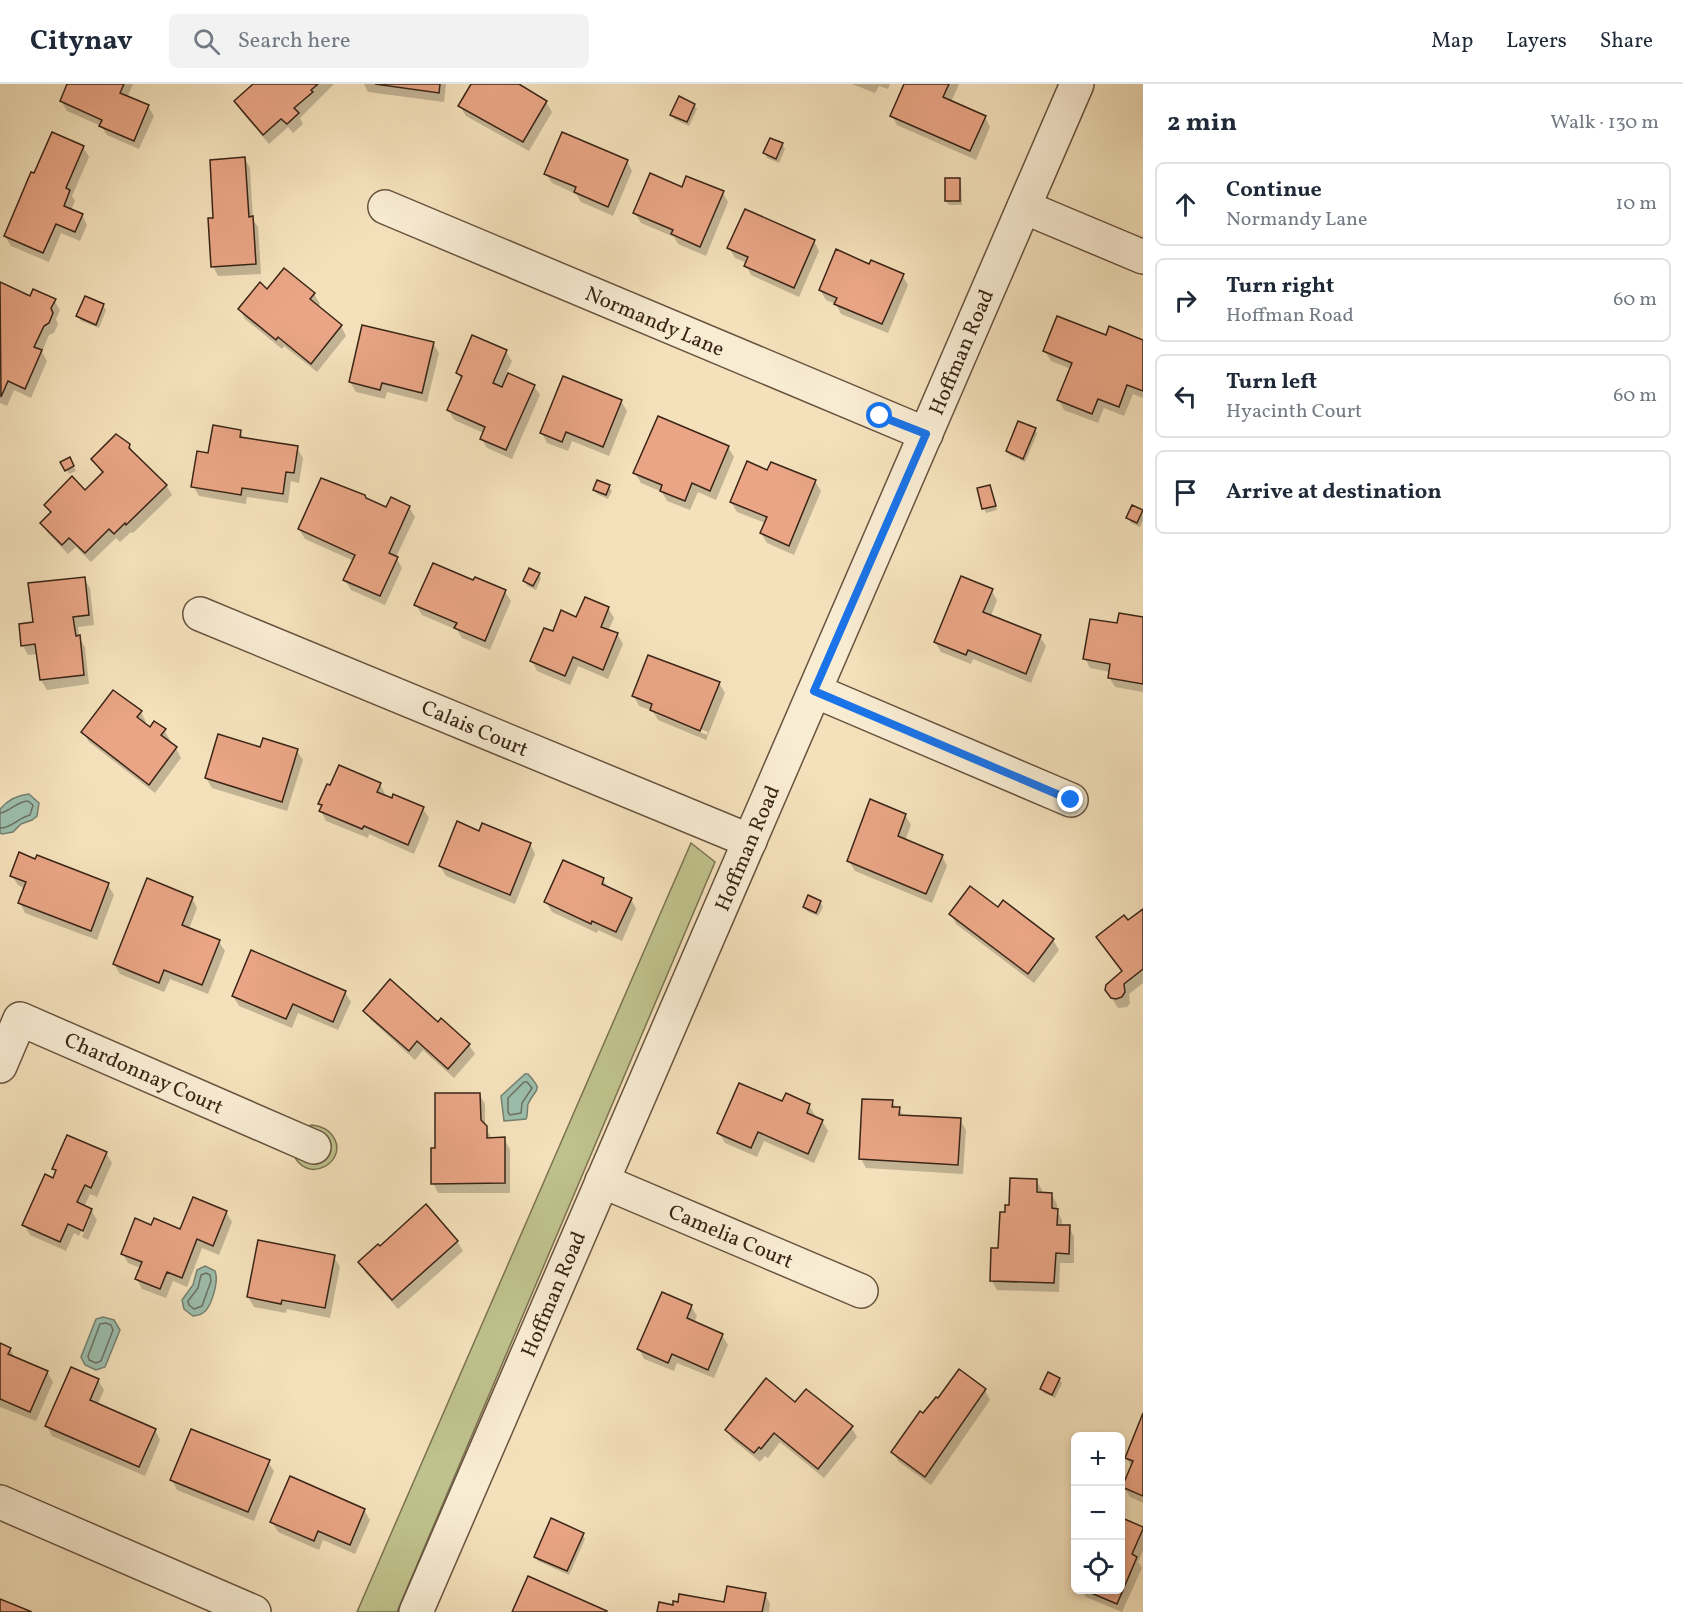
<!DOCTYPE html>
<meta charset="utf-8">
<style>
:root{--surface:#fff;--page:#f2f2f3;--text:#1f2937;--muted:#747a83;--line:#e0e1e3}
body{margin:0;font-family:Vollkorn,serif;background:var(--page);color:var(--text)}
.controls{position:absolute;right:18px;bottom:18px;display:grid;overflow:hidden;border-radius:9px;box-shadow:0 3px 9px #0003}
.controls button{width:54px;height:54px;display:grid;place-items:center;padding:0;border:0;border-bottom:2px solid var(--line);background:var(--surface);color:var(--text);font:30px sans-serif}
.stop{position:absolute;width:18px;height:18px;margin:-14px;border:4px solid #1a73e8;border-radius:50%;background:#fff}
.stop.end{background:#1a73e8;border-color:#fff;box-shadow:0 2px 6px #0008}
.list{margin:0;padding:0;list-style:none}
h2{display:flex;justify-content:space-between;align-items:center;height:78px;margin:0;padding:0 24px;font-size:26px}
h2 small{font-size:20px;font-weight:400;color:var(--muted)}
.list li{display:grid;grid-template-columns:39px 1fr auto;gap:18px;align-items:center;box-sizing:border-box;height:84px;margin:0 12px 12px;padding:0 12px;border:2px solid var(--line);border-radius:9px}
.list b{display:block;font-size:22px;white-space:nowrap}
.list p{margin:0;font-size:20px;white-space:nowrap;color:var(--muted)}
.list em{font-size:20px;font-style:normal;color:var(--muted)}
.icon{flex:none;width:33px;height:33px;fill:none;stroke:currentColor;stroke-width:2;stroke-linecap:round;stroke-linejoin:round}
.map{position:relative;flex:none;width:1143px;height:1528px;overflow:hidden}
header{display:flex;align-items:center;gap:36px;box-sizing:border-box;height:84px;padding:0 30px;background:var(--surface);border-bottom:2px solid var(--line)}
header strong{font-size:28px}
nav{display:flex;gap:33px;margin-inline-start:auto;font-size:21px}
.search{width:420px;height:54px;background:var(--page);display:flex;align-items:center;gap:15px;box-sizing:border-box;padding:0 21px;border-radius:9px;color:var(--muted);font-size:22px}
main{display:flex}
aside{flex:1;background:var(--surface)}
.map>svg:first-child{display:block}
</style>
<header>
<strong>Citynav</strong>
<div class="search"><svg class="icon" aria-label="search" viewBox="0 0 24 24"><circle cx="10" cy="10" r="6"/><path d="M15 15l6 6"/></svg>Search here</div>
<nav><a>Map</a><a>Layers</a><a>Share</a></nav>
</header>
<main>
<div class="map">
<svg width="1143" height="1528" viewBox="0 0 1143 1528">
<rect width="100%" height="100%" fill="#f4e1bb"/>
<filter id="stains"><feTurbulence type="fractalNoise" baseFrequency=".00333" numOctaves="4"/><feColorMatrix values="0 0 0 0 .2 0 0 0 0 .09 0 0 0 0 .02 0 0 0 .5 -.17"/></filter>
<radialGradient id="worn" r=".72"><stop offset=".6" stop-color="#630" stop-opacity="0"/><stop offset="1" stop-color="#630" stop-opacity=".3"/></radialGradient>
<g fill="#bfc28d" stroke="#7c7352" stroke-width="1.5">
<path d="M691,759L715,778L397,1528H357Z"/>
<path d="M312,1041C320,1042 327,1044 332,1051C352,1076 305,1105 292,1067L305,1043Z"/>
</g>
<g fill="#9cbead" stroke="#758071" stroke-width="1.5">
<path d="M29,710L39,719L37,732L32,736L21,740L13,748L2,750L0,749V725C8,716 17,711 29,710Z"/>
<path d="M525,990H528C544,1008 536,1003 528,1020C527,1024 528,1031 526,1035L504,1037L501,1012Z"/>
<path d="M205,1182L215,1187C219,1196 212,1223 203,1229C199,1232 197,1231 193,1232L184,1225L182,1216L193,1201L197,1186Z"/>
<path d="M103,1233L114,1236L120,1246L105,1283L96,1286L85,1281L81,1273L96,1235Z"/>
</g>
<g fill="#0003" fill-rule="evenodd">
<path d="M69,0H133L128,12L148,22L154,32L139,65L107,51L101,42L67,27L61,17Z"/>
<path d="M256,0H334L300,34L303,40L293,49L288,43L269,60L241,27L236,18Z"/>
<path d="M364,0H446L444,18L368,8Z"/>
<path d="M473,0H518L546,18L552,28L529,67L466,32L460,22Z"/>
<path d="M852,0H890L888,5L879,2L875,9Z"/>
<path d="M906,0H959L951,18L985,33L990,43L976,76L897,41L892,31Z"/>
<path d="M694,21L697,25L689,42L674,35L672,31Z"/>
<path d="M782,60L785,65L779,79L767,74L765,69Z"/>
<path d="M83,63L89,73L72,112L75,117L71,126L82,131L87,141L80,157L61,149L49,178L11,162L5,152L35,91Z"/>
<path d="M245,75L250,84L253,136L258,143L261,190L218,192L213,182L215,136Z"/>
<path d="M627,77L632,87L613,132L581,118L576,110L552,99L546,90Z"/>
<path d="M959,96L961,100L962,121H949L946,117Z"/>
<path d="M723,109L728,118L706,172L678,160L674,153L641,139L635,129Z"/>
<path d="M814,157L819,167L799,213L751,191L746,181L747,179L735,174L729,164Z"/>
<path d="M902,191L908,201L888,249L841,230L836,220L826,216L820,206Z"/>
<path d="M0,200L31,214L54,216L60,226L56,235L58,240L54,249L49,251L42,268L47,277L31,314L14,306L7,322L0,319Z"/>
<path d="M267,207L314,210L320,220L317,223L341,242L346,252L317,288L284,262L282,265L245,235L240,225Z"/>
<path d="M103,221L106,226L99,244L81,237L78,232Z"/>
<path d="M1106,253L1143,257V314L1133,310L1124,332L1104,324L1098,339L1064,326L1059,316L1071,285L1051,277L1045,267Z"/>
<path d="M433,259L439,269L427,318L387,308L385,315L356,308L350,298Z"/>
<path d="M506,268L512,277L506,290L534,302L540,311L512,375L487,364L482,355L484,349L454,336L449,326L462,296L457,289Z"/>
<path d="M621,317L627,327L609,372L572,357L568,367L547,359L542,349Z"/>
<path d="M1035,345L1037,350L1025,378L1010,371L1007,367Z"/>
<path d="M240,347L244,355L297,364L303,374L299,399L291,397L288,419L247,413L246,420L199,412L193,402L210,371Z"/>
<path d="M129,361L134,370L166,401L172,411L133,449L131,448L120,458L116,454L91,478L76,463L68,470L48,449L42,439L51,430L46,422L85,408L103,390L93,376Z"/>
<path d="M728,363L734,373L716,416L698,408L690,426L667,417L662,408L641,399L635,389Z"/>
<path d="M69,375L76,387L69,390L62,378Z"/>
<path d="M768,388L815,397L821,407L794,471L767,459L761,449L765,439L737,428L731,418Z"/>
<path d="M989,402L997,426L986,429L984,424Z"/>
<path d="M609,403L612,407L608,415L597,410L594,406Z"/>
<path d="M365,415L387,425L409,423L415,433L396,473L402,484L385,521L351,506L345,496L354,477L305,455L299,445Z"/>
<path d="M1142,427L1143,436L1140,443L1131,439L1128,434Z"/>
<path d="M538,490L541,494L536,506L527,502L525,497Z"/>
<path d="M84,495L90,504L94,541L78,543L79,553L85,563L89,600L47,606L41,596L38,570L28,571L23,562L34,540Z"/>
<path d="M474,498L505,508L511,517L490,566L462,554L457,546L422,531L416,521Z"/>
<path d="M991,506L997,516L991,532L1040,553L1046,562L1031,599L973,575L971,580L941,568L935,558Z"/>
<path d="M608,524L614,534L608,547L617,550L623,560L608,595L578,582L570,601L537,587L532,577L554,549L577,535Z"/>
<path d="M1143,535V608L1115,603L1109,593L1110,588L1090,584L1085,574L1119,541Z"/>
<path d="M719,599L725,609L706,656L658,636L653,627L639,622L634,612ZM656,627L708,648L707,651L656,630Z"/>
<path d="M141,628L146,638L144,641L150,646H164L170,656L168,659L176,664L181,674L155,709L89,658L83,648Z"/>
<path d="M261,665L297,667L303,676L287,727L212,704L206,694Z"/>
<path d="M380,700L385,710L384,713L423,725L429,734L414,770L369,750L368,754L326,737L321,727L322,724L320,720Z"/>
<path d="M905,731L911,741L905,757L942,772L947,782L932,819L855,787L849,777Z"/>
<path d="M480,749L530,760L535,770L515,820L446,792L440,782Z"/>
<path d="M38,773L108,801L114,811L97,856L25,829L20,819L25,805L18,801L12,792L36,777Z"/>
<path d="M603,796L608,804L631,815L636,825L622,857L598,846L597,849L552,828L546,818Z"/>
<path d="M192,814L197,824L189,845L219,858L225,867L208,910L170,895L164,908L120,890L114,880Z"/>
<path d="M820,818L823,823L818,832L807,827L804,823Z"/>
<path d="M998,825L1053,856L1059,866L1034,899L956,840L951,830Z"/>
<path d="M1143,827V899L1129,910L1130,919L1127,923L1118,924L1107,906L1123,888L1098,853L1128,838Z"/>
<path d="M345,908L351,918L338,946L298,929L292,944L239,922L233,912Z"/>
<path d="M365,927L438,940L469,961L475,970L454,994L423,966L415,976L371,936Z"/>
<path d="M479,1010L485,1020V1042L492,1055H504L510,1065V1109H438L433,1099L437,1066Z"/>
<path d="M892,1018L904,1032L960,1036L966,1046L963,1090L866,1084L861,1075Z"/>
<path d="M782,1019L809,1022L815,1031L814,1034L822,1037L828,1047L814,1079L764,1057L757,1073L725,1059L719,1049Z"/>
<path d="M106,1069L112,1079L97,1113L90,1110L84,1123L91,1126L97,1136L88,1156L82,1153L91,1130H88L79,1152L74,1149L66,1167L30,1151L24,1141L54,1096L57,1089L54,1085Z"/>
<path d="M1036,1096L1042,1106V1110H1051L1057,1120V1127L1062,1136V1142L1069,1143L1074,1153V1179H1060L1059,1208L997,1206L991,1196L1007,1129L1010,1123Z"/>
<path d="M226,1128L232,1138L219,1171L202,1164L187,1203L173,1197L166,1214L142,1205L137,1195L141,1184L128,1179L123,1170L152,1143L181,1147Z"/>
<path d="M457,1157L463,1167L398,1225L365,1188L360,1178L380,1164Z"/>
<path d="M334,1173L340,1183L330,1234L287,1225L286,1229L254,1223L248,1213Z"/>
<path d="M691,1222L697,1232L694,1239L722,1251L728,1261L714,1294L677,1279L674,1287L644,1275L639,1265Z"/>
<path d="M0,1261L10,1265L15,1274L47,1288L53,1298L36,1337L0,1323Z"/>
<path d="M1059,1295L1062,1299L1055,1314L1044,1309L1041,1305Z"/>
<path d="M98,1296L104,1306L98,1320L155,1346L160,1356L145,1392L52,1352L47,1342Z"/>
<path d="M985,1306L990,1316L931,1401L898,1377L893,1368L924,1331Z"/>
<path d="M796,1320L851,1343L857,1353L824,1394L780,1358L768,1374L765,1372L760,1378L732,1355L727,1346Z"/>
<path d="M1143,1333V1419L1130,1413L1124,1403L1132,1383L1126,1374Z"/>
<path d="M268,1378L274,1387L254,1437L177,1406L172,1396Z"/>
<path d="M364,1426L370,1436L355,1470L323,1456L319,1466L278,1448L272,1438Z"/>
<path d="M1120,1435L1143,1445V1467L1138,1478L1142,1484L1122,1528L1086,1513L1082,1506H1120Z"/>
<path d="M582,1450L585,1455L569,1491L538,1477L535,1473Z"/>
<path d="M765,1510L770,1520L769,1528H659L660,1520L674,1522L725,1519Z"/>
</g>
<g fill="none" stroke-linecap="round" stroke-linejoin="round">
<g stroke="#6b7162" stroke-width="1.5">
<path d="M0,729C10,728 17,717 28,717L33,721L30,731C18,734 12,744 0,744"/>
<path d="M524,998H527L532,1004L522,1019L521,1029L510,1031L508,1028V1014Z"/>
<path d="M206,1189L210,1191L211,1197L202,1222L194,1225L189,1221L188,1217L198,1204L201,1191Z"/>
<path d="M106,1239L111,1241L113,1246L101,1277L96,1279L89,1276L88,1272L100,1240Z"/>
</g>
</g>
<g fill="#e9a585" stroke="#3a2416" stroke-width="1.5">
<path d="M67,0H124L120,9L149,21L134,57L99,42L102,36L60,17Z"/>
<path d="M253,0H318L311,6L313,8L294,24L299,29L287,40L281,35L263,51L234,17Z"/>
<path d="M375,0H440L439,9Z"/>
<path d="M471,0H519L547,17L523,58L458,22Z"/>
<path d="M904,0H949L943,13L986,32L970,67L890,32Z"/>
<path d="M679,12L695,20L687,38L670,31Z"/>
<path d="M52,48L84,62L66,104L70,106L64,122L83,130L75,148L56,140L43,169L4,152L31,88L34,89Z"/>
<path d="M562,48L628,76L608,123L574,108L576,103L544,90Z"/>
<path d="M770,54L783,59L776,75L763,69Z"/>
<path d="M245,73L249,133L253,132L256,180L211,183L208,134H213L210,76Z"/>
<path d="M650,89L682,103L686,92L724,107L700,163L671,150L673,146L633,129Z"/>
<rect x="945" y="94" width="15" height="23"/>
<path d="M745,125L815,156L794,204L744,182L748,173L727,164Z"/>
<path d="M836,165L869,180L871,176L904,190L882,240L834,220L837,214L819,206Z"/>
<path d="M284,184L315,209L310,215L342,241L311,280L278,253L276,256L238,225L260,198L267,205Z"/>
<path d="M0,198L30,212L33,205L56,215L51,224L53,229L49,239L44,242L34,263L42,266L25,305L8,297L1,313Z"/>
<path d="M85,212L104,220L96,241L76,232Z"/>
<path d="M1057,232L1106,251L1109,242L1143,256V307L1127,301L1119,323L1098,315L1092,330L1057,316L1072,279L1043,267Z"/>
<path d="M362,241L434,258L422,309L382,299L380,306L349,298Z"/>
<path d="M472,251L507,266L493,299L502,303L508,289L535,301L506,366L480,355L485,343L447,326L462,292L456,289Z"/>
<path d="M563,292L622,316L603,363L566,348L562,358L540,349Z"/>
<path d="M658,332L729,362L710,407L692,399L685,417L660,407L662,401L633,389Z"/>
<path d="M1018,337L1036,344L1023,375L1006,367Z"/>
<path d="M213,341L241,346L240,353L298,362L294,389L286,388L283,410L242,404L241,411L191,403L197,367L208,369Z"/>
<path d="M116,350L130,360L129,364L167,401L126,441L125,439L114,450L109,445L85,469L69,454L62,461L40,439L51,428L44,421L72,392L85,406L103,388L91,375Z"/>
<path d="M70,373L74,382L65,387L60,378Z"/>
<path d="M747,377L767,386L771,378L816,396L789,462L760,449L767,433L730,418Z"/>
<path d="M321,394L365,411L366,414L386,423L391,413L410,422L389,469L398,473L380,512L343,496L355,471L298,445Z"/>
<path d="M597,396L610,401L606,411L593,406Z"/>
<path d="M990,401L996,422L982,425L977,404Z"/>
<path d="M1132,421L1143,426L1137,439L1126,434Z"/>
<path d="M433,479L473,496L475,493L506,506L485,557L454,544L457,539L414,521Z"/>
<path d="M529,484L540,489L533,502L523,497Z"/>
<path d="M961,492L993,505L983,528L1041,551L1026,590L968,566L966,571L934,558Z"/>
<path d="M85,493L89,531L73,533L76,552L80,551L84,591L40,596L35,560L21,562L19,540L33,538L28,499Z"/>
<path d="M585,513L609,523L601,543L618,549L603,586L573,573L565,592L530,577L544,544L553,547L561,526L576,533Z"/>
<path d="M1119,529L1143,533V600L1108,594L1110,580L1083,575L1090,535L1117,539Z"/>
<path d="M648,571L720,598L700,647L650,626L652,620L632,612Z"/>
<path d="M113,606L142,627L137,633L150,643L154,637L166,645L161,651L177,663L149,701L81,648Z"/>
<path d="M218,650L260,663L263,654L298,665L282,718L205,694Z"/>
<path d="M339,681L381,699L377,708L392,714L393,710L424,723L408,761L364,742L362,745L319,727L322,721L318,720L327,700L330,701Z"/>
<path d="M870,715L906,730L898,752L943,771L926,810L847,777Z"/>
<path d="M457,737L479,747L482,739L531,759L510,811L439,782Z"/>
<path d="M19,768L35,775L37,771L109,799L91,847L18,819L26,798L10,792Z"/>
<path d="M563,776L604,794L602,800L632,814L616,848L592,837L591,840L544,818Z"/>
<path d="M147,794L193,813L182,841L220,856L202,901L164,886L159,899L113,880Z"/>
<path d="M970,802L998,823L1003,816L1054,855L1028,890L949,830Z"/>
<path d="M808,811L821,817L816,829L803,823Z"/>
<path d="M1143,825V885L1124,900L1125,908L1122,913L1116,915L1111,914L1105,906L1106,901L1122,887L1096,853L1124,831L1128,836Z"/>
<path d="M251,866L346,907L333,938L293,920L286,935L232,912Z"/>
<path d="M390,895L438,938L441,934L470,960L448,985L417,957L409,967L363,927Z"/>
<path d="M739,999L782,1017L786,1009L810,1020L807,1029L823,1036L808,1070L758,1048L751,1064L717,1049Z"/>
<path d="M435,1009H480L481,1036L487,1042V1054L505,1053V1099L431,1100V1064H435Z"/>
<path d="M862,1015L893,1016L892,1023H900L899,1031L961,1034L958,1081L859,1075Z"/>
<path d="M67,1051L107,1068L91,1104L85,1101L77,1118L92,1125L83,1147L68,1140L60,1158L22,1141L45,1090L53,1094L56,1086L52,1085Z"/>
<path d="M1010,1094L1037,1095V1108L1052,1109V1124L1058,1125L1057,1141H1070L1069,1170L1056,1169L1054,1199L990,1197L991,1164H998L1000,1128H1005V1121H1009Z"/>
<path d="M193,1113L227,1127L213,1162L197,1155L182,1194L167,1188L160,1205L135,1195L142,1178L121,1170L135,1134L151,1141L154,1134L180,1145Z"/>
<path d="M426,1120L458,1157L392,1216L358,1178L378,1160L380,1162Z"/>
<path d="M258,1156L335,1171L325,1224L282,1216L281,1220L247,1213Z"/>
<path d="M662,1208L692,1221L687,1234L723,1250L708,1286L672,1270L668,1279L637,1265Z"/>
<path d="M0,1259L11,1264L8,1270L48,1287L30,1328L0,1315Z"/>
<path d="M71,1283L99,1295L90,1316L156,1345L139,1383L45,1342Z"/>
<path d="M959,1285L986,1305L925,1393L891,1368L920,1327L923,1329L936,1313L938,1314Z"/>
<path d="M1048,1288L1060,1294L1052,1311L1040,1305Z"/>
<path d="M766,1294L795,1318L806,1305L853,1342L818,1385L774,1349L761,1365L759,1363L754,1369L725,1346Z"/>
<path d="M1143,1329V1412L1122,1403L1133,1377L1125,1374Z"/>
<path d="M191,1345L270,1376L248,1428L170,1396Z"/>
<path d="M290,1392L365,1425L350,1461L318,1447L314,1457L270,1438Z"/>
<path d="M1120,1433L1143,1443V1445L1132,1470L1137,1473L1117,1520L1084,1506H1120Z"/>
<path d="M551,1434L584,1449L567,1487L534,1473Z"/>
<path d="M528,1492L607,1527L606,1528H512Z"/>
<path d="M727,1502L766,1509L762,1528H657L659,1518L673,1521V1517L678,1518L679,1510L724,1518Z"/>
<path d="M0,1515L32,1528H0Z"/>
</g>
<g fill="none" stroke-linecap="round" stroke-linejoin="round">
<defs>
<g id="minor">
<path d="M385,123L926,350"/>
<path d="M1024,123L1143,173"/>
<path d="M200,530L750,757"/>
<path d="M815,607L1071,716"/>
<path d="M0,982L20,935L314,1063"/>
<path d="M602,1097L861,1207"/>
<path d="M0,1418L254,1528"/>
</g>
<path id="tertiary" d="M416,1528L1077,0"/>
</defs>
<use href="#minor" stroke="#68533f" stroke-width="36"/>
<use href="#tertiary" stroke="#68533f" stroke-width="36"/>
<use href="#minor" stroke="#f8ecd3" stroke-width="33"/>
<use href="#tertiary" stroke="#f8ecd3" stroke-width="33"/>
</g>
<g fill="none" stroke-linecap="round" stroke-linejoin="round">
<path stroke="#1a73e8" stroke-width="8" d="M880,332L926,350L814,607L1071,716"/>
</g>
<g text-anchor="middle" stroke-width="4.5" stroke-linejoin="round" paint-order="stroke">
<g font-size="21" fill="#3a2416" stroke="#f8ecd3">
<text transform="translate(655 237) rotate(23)" y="7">Normandy Lane</text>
<text transform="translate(961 268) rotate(-67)" y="7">Hoffman Road</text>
<text transform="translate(475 644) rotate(23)" y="7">Calais Court</text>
<text transform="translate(747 764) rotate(-67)" y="7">Hoffman Road</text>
<text transform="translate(144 989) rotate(24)" y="7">Chardonnay Court</text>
<text transform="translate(731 1152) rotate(23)" y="7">Camelia Court</text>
<text transform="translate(553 1210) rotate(-67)" y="7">Hoffman Road</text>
</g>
</g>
<rect width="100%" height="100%" filter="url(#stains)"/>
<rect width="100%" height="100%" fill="url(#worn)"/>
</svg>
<div class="controls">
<button>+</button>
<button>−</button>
<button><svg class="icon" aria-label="locate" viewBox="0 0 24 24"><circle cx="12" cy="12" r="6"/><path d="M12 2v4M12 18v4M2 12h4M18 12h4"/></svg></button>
</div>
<div class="stop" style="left:880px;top:332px"></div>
<div class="stop end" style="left:1071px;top:716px"></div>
</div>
<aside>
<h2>2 min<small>Walk · 130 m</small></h2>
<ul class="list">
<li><svg class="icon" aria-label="ahead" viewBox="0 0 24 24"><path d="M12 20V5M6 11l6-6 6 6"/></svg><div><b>Continue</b><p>Normandy Lane</p></div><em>10 m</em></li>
<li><svg class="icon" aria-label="right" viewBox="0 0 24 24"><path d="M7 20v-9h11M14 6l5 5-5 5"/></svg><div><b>Turn right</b><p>Hoffman Road</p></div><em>60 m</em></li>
<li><svg class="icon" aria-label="left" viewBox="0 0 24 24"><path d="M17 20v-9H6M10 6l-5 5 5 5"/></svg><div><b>Turn left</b><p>Hyacinth Court</p></div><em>60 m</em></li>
<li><svg class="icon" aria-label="arrive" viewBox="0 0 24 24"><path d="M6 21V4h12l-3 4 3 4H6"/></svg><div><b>Arrive at destination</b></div></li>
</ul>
</aside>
</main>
